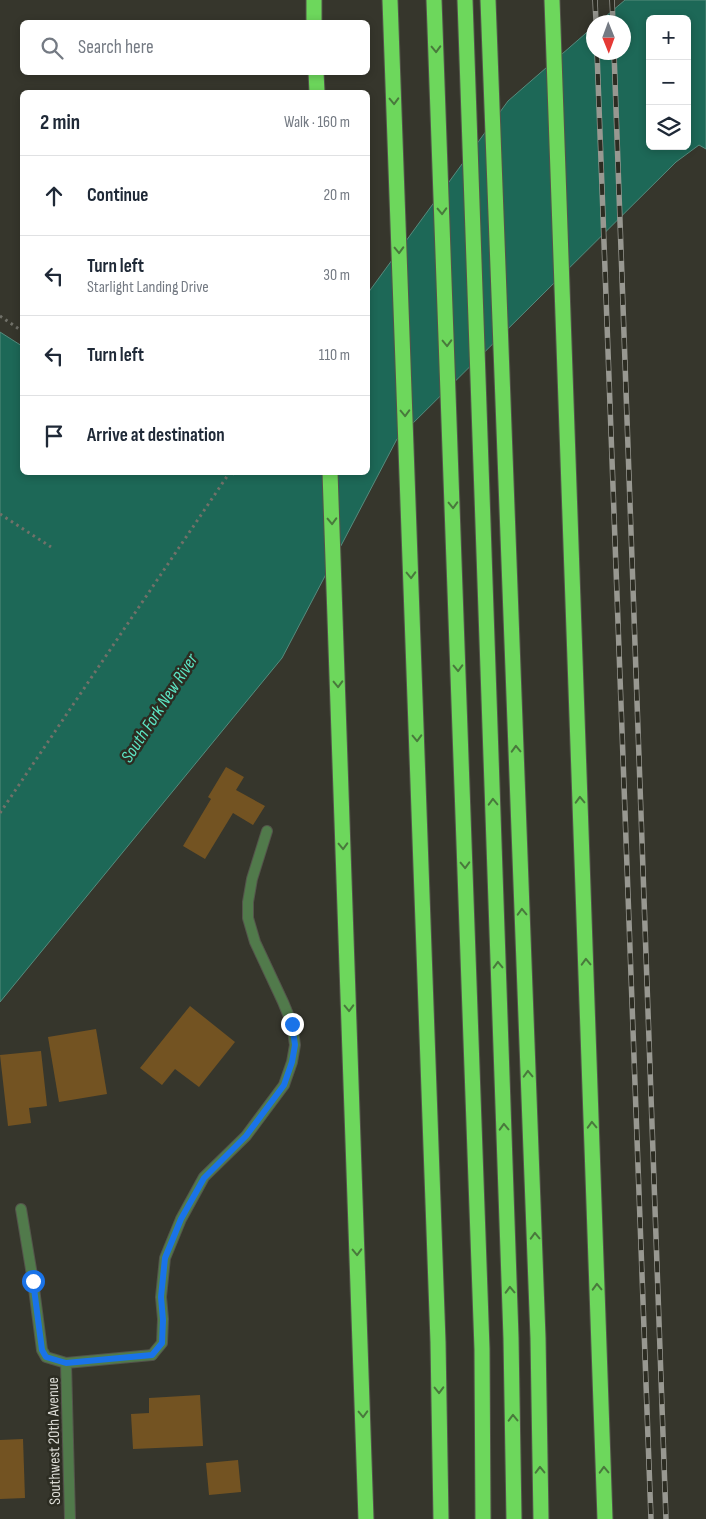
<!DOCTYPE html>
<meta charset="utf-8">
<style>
:root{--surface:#fff;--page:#f2f2f3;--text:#1f2937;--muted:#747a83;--line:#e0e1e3}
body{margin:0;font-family:"Sofia Sans Condensed",sans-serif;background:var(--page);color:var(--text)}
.controls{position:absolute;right:15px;top:15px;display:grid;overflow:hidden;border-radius:8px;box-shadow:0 2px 8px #0003}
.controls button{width:45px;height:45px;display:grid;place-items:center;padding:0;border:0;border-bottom:1px solid var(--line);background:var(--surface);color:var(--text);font:25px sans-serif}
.compass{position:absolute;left:586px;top:15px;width:45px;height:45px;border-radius:50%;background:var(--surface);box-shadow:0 2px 8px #0003;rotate:179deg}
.stop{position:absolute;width:15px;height:15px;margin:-11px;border:4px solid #1a73e8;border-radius:50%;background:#fff}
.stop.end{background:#1a73e8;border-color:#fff;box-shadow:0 1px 5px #0008}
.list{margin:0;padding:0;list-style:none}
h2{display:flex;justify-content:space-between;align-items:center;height:65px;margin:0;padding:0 20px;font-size:21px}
h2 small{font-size:16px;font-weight:400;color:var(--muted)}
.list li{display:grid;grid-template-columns:32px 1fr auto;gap:15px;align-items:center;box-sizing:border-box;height:80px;padding:0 20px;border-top:1px solid var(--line)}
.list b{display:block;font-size:19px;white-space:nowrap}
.list p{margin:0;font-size:16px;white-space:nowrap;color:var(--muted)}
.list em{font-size:16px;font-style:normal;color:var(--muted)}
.icon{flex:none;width:28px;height:28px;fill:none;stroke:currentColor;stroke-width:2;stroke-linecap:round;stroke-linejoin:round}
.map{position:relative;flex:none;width:706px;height:1519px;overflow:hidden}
.search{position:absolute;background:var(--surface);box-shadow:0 2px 8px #0003;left:20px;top:20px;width:350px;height:55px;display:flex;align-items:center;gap:12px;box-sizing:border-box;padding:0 18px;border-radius:8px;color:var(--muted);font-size:19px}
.panel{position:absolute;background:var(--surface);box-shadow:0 2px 8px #0003;left:20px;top:90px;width:350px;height:385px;border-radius:8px}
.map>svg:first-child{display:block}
</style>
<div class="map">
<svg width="706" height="1519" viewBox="0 0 706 1519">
<rect width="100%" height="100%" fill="#36362c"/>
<path fill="#1d6857" stroke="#568b7d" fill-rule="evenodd" d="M625,0H706V149L699,145L676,162L397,439L282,658L0,1002V332L22,346V472H229L234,475L236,472H368V293L508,101L593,27L594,52H624V22H599ZM650,19H687V146H650Z"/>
<g fill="#735322">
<path d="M226,767L244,777L236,790L265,806L253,825L233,813L205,859L183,846L211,799L208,797Z"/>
<path d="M190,1006L235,1042L199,1087L175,1069L162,1085L140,1068Z"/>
<path d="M96,1029L107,1094L59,1102L48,1037Z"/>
<path d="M41,1051L47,1106L29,1108L31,1123L8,1126L0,1055Z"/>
<path d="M200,1395L203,1446L133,1449L131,1414L149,1413V1398Z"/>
<path d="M23,1439L25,1498L0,1499V1440Z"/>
<path d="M238,1460L241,1492L209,1495L206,1463Z"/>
</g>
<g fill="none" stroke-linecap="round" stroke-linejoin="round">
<defs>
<g id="lane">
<path d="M21,1209L33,1281L42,1350L46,1357L66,1363"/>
<path d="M152,1355L162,1343L163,1319L161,1297L165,1258L181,1219L204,1177L246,1136L284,1085L292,1062L295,1045L292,1024L283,1002L255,942L248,918V902L252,879L267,831"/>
</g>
<path id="street" d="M70,1519L66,1363L152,1355"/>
<g id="highway">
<path d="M314,0V22"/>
<path d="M390,0L438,1342L441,1519"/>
<path d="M434,0L482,1349L483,1519"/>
<path d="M465,0L511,1338L514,1519"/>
<path d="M488,0L538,1338L541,1519"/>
<path d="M552,0L605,1519"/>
<path d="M316,72L317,92"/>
<path d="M330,472L366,1519"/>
</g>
</defs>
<use href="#lane" stroke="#54544b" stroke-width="12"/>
<use href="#street" stroke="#54544b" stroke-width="12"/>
<use href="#highway" stroke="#54544b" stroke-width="17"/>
<g stroke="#717169" stroke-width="3" stroke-dasharray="2.5 4" stroke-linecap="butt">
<path d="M0,316L22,331"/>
<path d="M0,514L51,547"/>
<path d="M0,813L230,472"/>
</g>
<use href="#lane" stroke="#517a4b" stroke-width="10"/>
<use href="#street" stroke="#517a4b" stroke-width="10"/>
<use href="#highway" stroke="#6dd75c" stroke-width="15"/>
<defs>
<g id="rail">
<path d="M595,0L596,22"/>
<path d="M612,0L613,22"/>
<path d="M597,52L651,1519"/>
<path d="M614,52L666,1519"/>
</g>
</defs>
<use href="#rail" stroke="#989891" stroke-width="5.5"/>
<use href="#rail" stroke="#2c2c22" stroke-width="4" stroke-dasharray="11" stroke-linecap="butt"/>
</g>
<defs><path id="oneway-chevron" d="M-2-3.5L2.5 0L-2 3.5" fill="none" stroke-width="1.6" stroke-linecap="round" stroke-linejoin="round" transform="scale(1.25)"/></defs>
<g stroke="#49793c">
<use href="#oneway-chevron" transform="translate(436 49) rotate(88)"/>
<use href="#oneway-chevron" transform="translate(394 101) rotate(88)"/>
<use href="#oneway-chevron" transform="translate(442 211) rotate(88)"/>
<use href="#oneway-chevron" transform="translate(399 250) rotate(88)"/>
<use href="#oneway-chevron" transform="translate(447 343) rotate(88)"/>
<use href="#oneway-chevron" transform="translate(405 413) rotate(88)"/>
<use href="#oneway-chevron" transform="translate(453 505) rotate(88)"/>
<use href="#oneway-chevron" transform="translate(332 521) rotate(88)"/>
<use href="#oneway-chevron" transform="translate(411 575) rotate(88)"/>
<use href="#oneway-chevron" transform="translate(458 668) rotate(88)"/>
<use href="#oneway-chevron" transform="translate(338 684) rotate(88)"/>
<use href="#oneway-chevron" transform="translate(417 738) rotate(88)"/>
<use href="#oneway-chevron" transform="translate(516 749) rotate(-92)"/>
<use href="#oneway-chevron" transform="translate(580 800) rotate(-92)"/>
<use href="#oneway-chevron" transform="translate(493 802) rotate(-92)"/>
<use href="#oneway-chevron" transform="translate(343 846) rotate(88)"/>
<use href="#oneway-chevron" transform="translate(465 865) rotate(88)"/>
<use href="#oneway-chevron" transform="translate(522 912) rotate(-92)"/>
<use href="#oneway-chevron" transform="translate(586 962) rotate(-92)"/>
<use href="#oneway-chevron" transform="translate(498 965) rotate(-92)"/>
<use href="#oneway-chevron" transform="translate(349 1008) rotate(88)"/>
<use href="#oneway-chevron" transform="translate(528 1074) rotate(-92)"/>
<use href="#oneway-chevron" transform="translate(592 1125) rotate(-92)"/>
<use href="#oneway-chevron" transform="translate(504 1127) rotate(-92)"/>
<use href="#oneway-chevron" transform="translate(535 1236) rotate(-92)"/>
<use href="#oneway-chevron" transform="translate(357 1252) rotate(88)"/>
<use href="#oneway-chevron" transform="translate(597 1287) rotate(-92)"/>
<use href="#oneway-chevron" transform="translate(510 1290) rotate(-92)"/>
<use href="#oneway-chevron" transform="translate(439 1390) rotate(89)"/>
<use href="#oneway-chevron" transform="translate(363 1414) rotate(88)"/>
<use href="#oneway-chevron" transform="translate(513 1418) rotate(-91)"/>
<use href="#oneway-chevron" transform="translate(540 1470) rotate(-91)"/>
<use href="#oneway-chevron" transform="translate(604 1470) rotate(-92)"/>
</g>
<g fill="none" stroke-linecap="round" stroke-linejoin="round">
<path stroke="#1a73e8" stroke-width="6" d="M33,1281L42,1350L46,1357L66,1363L152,1355L162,1343L163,1320L161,1297L165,1258L181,1219L204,1178L246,1136L284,1085L292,1062L295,1045L292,1024"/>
</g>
<g text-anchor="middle" stroke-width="5" stroke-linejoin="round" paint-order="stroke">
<g font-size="16" fill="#dcdcd6" stroke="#2c2c22">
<text transform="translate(53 1441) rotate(-91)" y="6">Southwest 20th Avenue</text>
</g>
<g font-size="18" font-style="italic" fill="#5ce4c3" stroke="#2c2c22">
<text transform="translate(159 708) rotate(-57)" y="6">South Fork New River</text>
</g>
</g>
</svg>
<div class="controls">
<button>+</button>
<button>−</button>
<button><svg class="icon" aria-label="layers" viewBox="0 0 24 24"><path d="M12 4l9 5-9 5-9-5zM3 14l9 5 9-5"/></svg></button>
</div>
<svg class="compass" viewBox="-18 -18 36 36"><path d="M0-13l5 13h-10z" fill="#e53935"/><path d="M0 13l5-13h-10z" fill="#747a83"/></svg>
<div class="stop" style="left:33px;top:1281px"></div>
<div class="stop end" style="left:292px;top:1024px"></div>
<div class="search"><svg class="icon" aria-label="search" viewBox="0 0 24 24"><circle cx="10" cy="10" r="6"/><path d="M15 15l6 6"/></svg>Search here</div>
<section class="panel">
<h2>2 min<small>Walk · 160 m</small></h2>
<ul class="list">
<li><svg class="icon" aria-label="ahead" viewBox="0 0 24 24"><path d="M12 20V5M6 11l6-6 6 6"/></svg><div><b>Continue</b></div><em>20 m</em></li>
<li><svg class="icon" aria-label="left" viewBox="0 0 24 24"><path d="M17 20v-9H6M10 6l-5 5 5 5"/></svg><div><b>Turn left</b><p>Starlight Landing Drive</p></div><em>30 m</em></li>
<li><svg class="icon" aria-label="left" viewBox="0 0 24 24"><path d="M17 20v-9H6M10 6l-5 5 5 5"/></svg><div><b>Turn left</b></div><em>110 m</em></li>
<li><svg class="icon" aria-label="arrive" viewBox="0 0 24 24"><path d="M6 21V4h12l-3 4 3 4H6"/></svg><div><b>Arrive at destination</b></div></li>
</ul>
</section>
</div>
